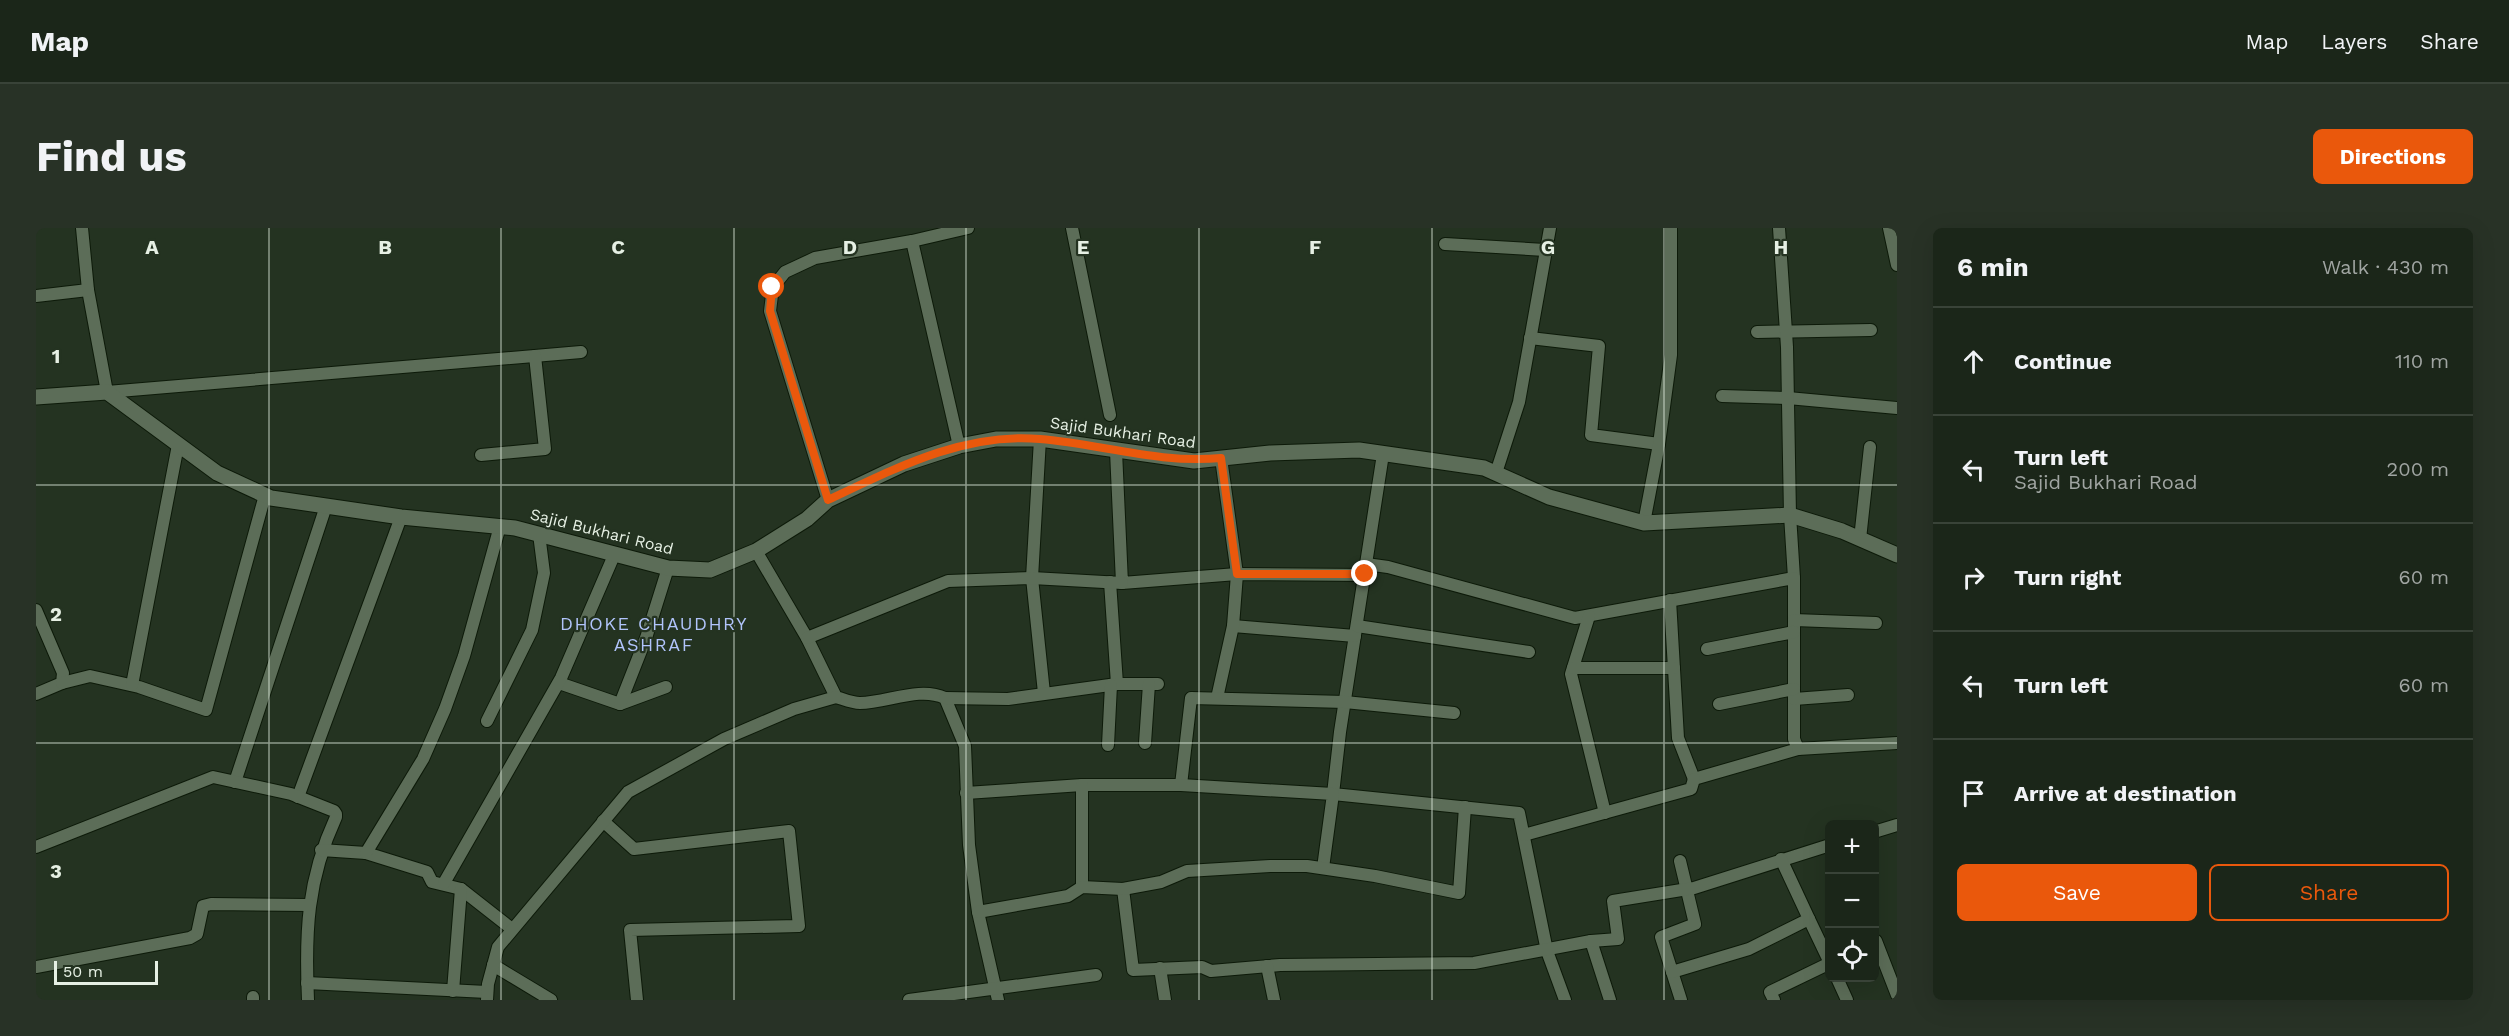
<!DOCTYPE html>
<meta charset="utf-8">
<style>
:root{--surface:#1b2619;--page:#283226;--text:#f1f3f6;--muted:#a0a5a2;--line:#394338;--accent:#ea580c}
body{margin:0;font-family:"Work Sans",sans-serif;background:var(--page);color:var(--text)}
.controls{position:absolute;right:18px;bottom:18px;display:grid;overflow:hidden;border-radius:9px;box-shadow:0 6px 24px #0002}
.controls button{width:54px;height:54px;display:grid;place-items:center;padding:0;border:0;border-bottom:2px solid var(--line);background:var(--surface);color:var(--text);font:30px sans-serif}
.scale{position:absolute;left:18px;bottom:15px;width:104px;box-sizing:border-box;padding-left:6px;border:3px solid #e6f0e4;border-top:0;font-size:16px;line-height:21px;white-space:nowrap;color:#e6f0e4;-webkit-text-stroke:4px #243321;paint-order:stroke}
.stop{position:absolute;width:18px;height:18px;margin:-14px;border:4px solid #ea580c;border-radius:50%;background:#fff}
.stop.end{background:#ea580c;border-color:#fff;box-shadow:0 2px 6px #0008}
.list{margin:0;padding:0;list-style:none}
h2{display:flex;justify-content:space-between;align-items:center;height:78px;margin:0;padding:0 24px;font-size:26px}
h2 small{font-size:20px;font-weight:400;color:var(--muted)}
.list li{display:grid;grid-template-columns:39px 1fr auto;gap:18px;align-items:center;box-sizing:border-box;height:108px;padding:0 24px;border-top:2px solid var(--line)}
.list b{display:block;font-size:22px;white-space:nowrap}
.list p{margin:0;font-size:20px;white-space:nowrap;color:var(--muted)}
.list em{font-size:20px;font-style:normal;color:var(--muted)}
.actions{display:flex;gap:12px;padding:18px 24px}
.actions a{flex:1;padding:14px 0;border:2px solid var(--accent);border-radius:9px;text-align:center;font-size:21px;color:var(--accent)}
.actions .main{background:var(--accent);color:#fff}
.icon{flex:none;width:33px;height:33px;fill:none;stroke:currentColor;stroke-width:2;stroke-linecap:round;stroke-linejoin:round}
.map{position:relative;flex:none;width:1861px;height:772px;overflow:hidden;border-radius:9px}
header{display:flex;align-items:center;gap:36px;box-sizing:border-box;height:84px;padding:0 30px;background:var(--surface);border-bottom:2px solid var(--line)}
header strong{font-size:28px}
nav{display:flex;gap:33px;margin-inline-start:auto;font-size:21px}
.intro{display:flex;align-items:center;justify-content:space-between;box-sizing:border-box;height:144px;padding:0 36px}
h1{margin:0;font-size:42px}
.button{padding:15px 27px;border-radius:9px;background:var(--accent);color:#fff;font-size:21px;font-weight:700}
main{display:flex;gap:36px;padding:0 36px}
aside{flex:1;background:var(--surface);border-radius:9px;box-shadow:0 6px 24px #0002}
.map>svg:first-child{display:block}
</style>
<header>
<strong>Map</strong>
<nav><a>Map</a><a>Layers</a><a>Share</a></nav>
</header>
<div class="intro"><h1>Find us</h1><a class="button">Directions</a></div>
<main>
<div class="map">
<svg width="1861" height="772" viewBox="0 0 1861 772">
<rect width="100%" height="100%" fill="#243321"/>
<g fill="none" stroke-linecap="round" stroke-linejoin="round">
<defs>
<g id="minor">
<path d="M1036,0L1074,187"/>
<path d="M1853,0L1861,37"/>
<path d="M876,13L923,218"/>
<path d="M1409,16L1509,22"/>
<path d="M52,62L71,164L545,124"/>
<path d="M0,68L52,62L46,0"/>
<path d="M1721,104L1835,102"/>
<path d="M1494,110L1563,118L1555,207L1623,216"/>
<path d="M1686,168L1752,170L1861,180"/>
<path d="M1004,211L996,350L1008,465"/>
<path d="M1080,223L1086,355L1201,346L1329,347"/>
<path d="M1347,226L1304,504L1297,566L1483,585L1511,723L1529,772"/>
<path d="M445,227L509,221L499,128"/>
<path d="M1460,245L1483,174L1514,0"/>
<path d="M792,272L734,83L737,59L749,44L779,30L876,13L932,0"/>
<path d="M1608,295L1623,216L1635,127V0"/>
<path d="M1824,311L1834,219"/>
<path d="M720,323L771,410L800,469C807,471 816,475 824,475C851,475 883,458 909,470L929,518L933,617L942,684L962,772"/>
<path d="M1330,336L1352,339L1539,390L1758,350L1754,287L1751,119L1743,0"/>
<path d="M1074,354L1081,456"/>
<path d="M1634,372L1642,510L1658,551L1762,521L1758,511V350"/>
<path d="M0,382L27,445L26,455L0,466"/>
<path d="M1553,388L1535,446L1569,585"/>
<path d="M1758,392L1840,395"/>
<path d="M1197,398L1319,408"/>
<path d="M1321,398L1493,424"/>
<path d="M771,410L912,353L996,350L1086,355"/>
<path d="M1671,421L1758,404"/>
<path d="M1537,440H1638"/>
<path d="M26,455L54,448L103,459L170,482L229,267"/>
<path d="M523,455L584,476L630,459"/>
<path d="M96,457L142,217"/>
<path d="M909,470L972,471L1081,456H1122"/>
<path d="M1181,470L1197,398L1201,346L1185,230"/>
<path d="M1758,471L1812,467"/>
<path d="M584,476L610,410L632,340"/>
<path d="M1683,476L1758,461"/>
<path d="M451,493L496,402L508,345L503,306"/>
<path d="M1109,515L1113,456"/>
<path d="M1072,517L1075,457"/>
<path d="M1762,521L1861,515"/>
<path d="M199,554L290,278"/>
<path d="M1145,557L1155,470L1309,474L1418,485"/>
<path d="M930,565L1046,557H1145L1297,566L1287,640"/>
<path d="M262,569L365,289"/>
<path d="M567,593L598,621L753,603L763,698L594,702L601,772"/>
<path d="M1838,604L1861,597"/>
<path d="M1488,607L1655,561L1658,551"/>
<path d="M0,619L177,549L255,566L298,583L300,586V589C271,652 269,704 272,772"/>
<path d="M285,622L330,625L391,644L396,654L425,661L476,701"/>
<path d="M330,625L387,531L409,481L428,428L464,298"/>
<path d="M1644,633L1659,696L1625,709L1645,772"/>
<path d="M408,655L525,450L579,325"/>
<path d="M1046,659V557"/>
<path d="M1087,661L1097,742L1166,739L1175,743L1244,737L1438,735L1555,713L1574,772"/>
<path d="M942,684L1032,668L1046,659L1087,661L1125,654L1151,643L1234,638H1271L1339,648L1423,665L1429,579"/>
<path d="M1773,691L1794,735"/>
<path d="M1555,713L1582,711L1577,673L1658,660L1794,617"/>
<path d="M1838,713H1840L1861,767"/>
<path d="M457,737L515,772"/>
<path d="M1231,738L1238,772"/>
<path d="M0,739L154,710L161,706L167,678L175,676L273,677"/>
<path d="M1124,740L1129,772"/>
<path d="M1636,744L1713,721L1773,691L1745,631"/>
<path d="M1801,750L1811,772"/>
<path d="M271,755L451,764"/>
<path d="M417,763L425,661"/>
<path d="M217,769V772"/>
<path d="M451,772L452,756L462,719L592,564L688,511L758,481L800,469"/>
<path d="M873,772L1060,747"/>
<path d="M1738,772L1734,764L1794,735"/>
</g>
<path id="tertiary" d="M0,169L71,164L181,245L235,270L365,289L479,300L632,340L674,342L720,323L771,291L792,272L868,236L923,218L960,211H1004L1158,233L1234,225L1323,222L1448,240L1513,269L1608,295L1754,287L1806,303L1861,327"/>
</defs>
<use href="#minor" stroke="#0d1a09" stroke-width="14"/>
<use href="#tertiary" stroke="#0d1a09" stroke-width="17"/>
<use href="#minor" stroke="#5c6d58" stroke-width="12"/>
<use href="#tertiary" stroke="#5c6d58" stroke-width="15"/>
</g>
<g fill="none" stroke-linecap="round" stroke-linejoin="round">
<path stroke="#ea580c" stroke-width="8" d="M736,59L734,83L792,272C858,241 928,204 1004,211C1065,216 1123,236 1185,230L1201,346H1329"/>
</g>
<path fill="none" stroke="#e6f0e4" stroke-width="1.5" stroke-opacity="0.55" d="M233,0V772M465,0V772M698,0V772M930,0V772M1163,0V772M1396,0V772M1628,0V772M0,257H1861M0,515H1861"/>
<g text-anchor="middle" stroke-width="4.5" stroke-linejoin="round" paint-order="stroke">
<g font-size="16" fill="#e6f0e4" stroke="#243321">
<text transform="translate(1087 204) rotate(8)" y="6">Sajid Bukhari Road</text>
<text transform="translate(566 303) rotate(14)" y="6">Sajid Bukhari Road</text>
</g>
<g font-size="18" letter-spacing="1.5" fill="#b1c4fb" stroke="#243321">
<text x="618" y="402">DHOKE CHAUDHRY<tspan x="618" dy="21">ASHRAF</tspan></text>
</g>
</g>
<g font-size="20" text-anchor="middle" font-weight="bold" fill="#e6f0e4" stroke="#243321" stroke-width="4.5" stroke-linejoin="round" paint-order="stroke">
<text x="116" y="26">A</text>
<text x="349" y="26">B</text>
<text x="582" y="26">C</text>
<text x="814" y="26">D</text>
<text x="1047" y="26">E</text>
<text x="1279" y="26">F</text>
<text x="1512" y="26">G</text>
<text x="1745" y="26">H</text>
<text x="20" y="135">1</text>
<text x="20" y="393">2</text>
<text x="20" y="650">3</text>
</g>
</svg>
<div class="controls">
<button>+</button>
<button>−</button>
<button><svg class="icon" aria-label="locate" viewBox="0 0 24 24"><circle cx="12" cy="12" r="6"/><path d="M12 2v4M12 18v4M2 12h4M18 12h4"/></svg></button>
</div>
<div class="scale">50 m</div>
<div class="stop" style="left:736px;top:59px"></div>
<div class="stop end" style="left:1329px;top:346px"></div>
</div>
<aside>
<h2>6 min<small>Walk · 430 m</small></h2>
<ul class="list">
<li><svg class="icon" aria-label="ahead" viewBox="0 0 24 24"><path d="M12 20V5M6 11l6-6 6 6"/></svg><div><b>Continue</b></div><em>110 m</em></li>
<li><svg class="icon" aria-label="left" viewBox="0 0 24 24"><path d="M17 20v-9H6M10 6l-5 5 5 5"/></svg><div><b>Turn left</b><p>Sajid Bukhari Road</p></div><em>200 m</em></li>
<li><svg class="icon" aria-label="right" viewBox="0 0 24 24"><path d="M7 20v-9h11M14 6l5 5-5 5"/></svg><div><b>Turn right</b></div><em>60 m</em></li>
<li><svg class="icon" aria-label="left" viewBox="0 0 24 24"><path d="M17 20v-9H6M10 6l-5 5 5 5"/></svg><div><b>Turn left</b></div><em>60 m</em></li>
<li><svg class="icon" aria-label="arrive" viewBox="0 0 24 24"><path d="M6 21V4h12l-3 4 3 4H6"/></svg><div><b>Arrive at destination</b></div></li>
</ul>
<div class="actions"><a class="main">Save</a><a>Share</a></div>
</aside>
</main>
